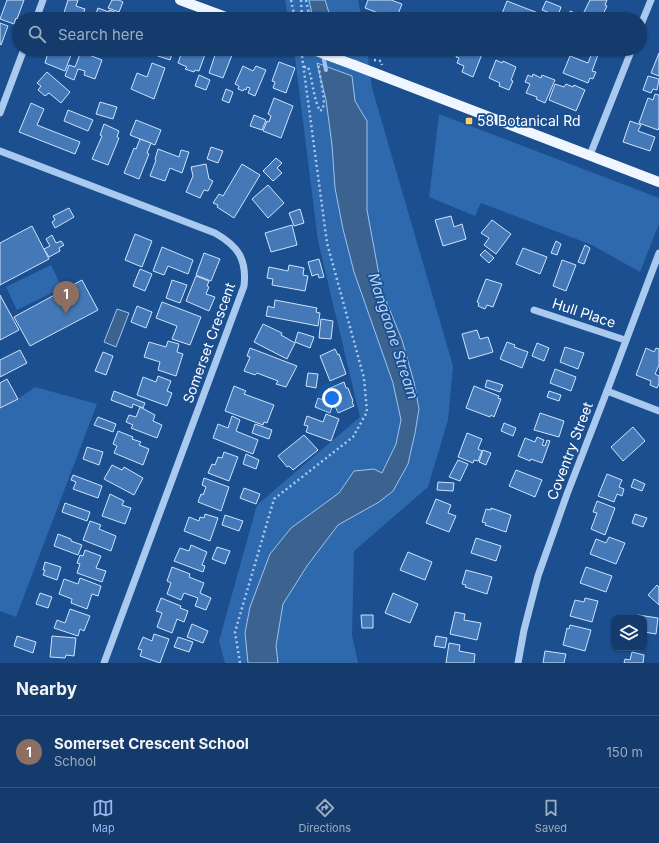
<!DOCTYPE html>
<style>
:root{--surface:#143b6b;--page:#1d4271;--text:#f1f3f6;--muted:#9dadc1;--line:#33557e;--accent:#95b2f1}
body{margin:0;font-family:Inter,sans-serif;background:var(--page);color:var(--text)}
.controls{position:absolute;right:12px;bottom:12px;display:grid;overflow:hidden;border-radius:8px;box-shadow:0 1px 3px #0004}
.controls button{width:36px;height:36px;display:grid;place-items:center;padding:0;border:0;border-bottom:1px solid var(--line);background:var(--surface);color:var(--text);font:20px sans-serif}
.you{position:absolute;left:332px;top:398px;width:14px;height:14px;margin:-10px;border:3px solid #fff;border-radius:50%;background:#1a73e8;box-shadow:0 0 0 6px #1a73e833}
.badge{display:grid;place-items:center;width:26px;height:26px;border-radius:50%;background:var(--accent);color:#fff;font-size:13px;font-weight:700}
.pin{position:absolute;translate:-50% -33px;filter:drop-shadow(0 1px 2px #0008)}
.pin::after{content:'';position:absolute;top:21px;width:14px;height:12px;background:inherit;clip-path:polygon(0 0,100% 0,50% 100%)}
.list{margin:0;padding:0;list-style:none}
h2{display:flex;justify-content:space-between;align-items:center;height:52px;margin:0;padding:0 16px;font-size:17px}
h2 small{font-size:13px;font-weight:400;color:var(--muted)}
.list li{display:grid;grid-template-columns:26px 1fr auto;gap:12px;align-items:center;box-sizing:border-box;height:72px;padding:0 16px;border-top:1px solid var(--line)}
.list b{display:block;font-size:15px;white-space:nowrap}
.list p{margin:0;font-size:13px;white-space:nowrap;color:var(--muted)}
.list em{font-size:13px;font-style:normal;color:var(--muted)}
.icon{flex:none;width:22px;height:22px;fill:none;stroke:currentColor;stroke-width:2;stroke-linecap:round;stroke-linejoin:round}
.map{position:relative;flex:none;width:659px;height:663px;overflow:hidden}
.search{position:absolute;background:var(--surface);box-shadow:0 1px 3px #0004;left:12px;right:12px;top:12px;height:44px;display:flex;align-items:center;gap:10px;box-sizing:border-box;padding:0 14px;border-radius:22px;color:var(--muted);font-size:15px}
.sheet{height:124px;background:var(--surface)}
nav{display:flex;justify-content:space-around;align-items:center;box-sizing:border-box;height:56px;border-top:1px solid var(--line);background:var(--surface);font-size:11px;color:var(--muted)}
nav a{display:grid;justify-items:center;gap:2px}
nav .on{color:var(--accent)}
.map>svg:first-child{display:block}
</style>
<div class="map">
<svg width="659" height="663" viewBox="0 0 659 663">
<rect width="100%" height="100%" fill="#1b4f8f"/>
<g fill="#2e69ad">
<path d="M285,0H358L362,19H288Z"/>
<path d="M294,49H367L372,88L453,366L448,420L428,487L354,551L352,635L358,663H225L219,641L257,505L360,417L318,241Z"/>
<path d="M439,114L659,198V224L640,272L592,245L481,203L475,216L429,197Z"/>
<path d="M51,265L62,288L17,310L6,287Z"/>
<path d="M35,387L97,404L16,617L0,611V408L18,399Z"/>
</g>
<g fill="#3c6290" stroke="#9cc4f0">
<path d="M309,0H325L331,19H313Z"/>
<path d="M317,63L352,76L355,101L367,121V210L382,291L402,340L414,382L419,409L415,433L408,464L393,491L379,502L338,525L307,566L283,604L276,646L278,663H248L245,633L250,607L270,554L291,528L339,493L354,471L374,469L382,473L396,444L401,420L393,383L354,272L343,229L335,188L332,145L326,100Z"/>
<path d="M117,309L129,313L116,347L104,342Z"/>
</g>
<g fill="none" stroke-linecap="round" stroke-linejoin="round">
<path stroke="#9cc4f0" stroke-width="4" d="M323,55L326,70"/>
</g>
<g fill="#4478b7" stroke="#cfe3fa">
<path d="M7,0H24L17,19L16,18L14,24L0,19Z"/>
<path d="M68,0H78L76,6L85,9L81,19H62Z"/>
<path d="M112,0H119L123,2L119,12L108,8Z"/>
<path d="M368,0H391L402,4L396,19H385L386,16L365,8Z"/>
<path d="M590,0H607L605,5L607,6L601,19H595L583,14Z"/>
<path d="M507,1L538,13L536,19H509L501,16Z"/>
<path d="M546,1L561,7L558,16L542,10Z"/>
<path d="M98,8L109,12V10L120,14L118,19H94Z"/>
<path d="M570,11L580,15L579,19H562L565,13L569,15Z"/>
<path d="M0,23L8,26L1,45L0,44Z"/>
<path d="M46,49H53L71,55L65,71L45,63L47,56L44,55Z"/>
<path d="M82,49H91L89,55L102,60L95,79L84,75L85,71L78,69L74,80L65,76L69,65L75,67Z"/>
<path d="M147,49H174L170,60L146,52Z"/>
<path d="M183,49L193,53L195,49H207L199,71L195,70L194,72L185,69L187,67L178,63Z"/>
<path d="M217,49L234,50L223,78L209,73Z"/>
<path d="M459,49H484L473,77L462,72L464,66L457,63L459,58L456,57Z"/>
<path d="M592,53L598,55L592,71L596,72L593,79L590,78L588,83L563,73L570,56L588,63Z"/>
<path d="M659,53V76L651,73Z"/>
<path d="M496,60L502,63L503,61L516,67L511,80L513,81L509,90L499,86L500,83L489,78Z"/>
<path d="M279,62L295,68L286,93L273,88L275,82L272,81Z"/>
<path d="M152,63L165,68L154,99L131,89L137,73L147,77Z"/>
<path d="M243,66L253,71L256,66L266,70L255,96L248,93L250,88L247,87L246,90L244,89L243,91L238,89L239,86L235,84Z"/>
<path d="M47,72L70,92L61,103L49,93L45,96L38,90L41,86L37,83Z"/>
<path d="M533,74L541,78L542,75L555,80L545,103L536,99L537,97L526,93L530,84L525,82L528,75L532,77Z"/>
<path d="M199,75L210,80L206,90L195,86Z"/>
<path d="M648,76L659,79L657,90L653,89L651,93L643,90Z"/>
<path d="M555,84L564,87L566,84L573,87L574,85L585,90L576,111L549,100Z"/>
<path d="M226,89L233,92L229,103L222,100Z"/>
<path d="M655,94L659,95V127L658,130L639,123L648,98L653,100Z"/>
<path d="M274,98L293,106L281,138L263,131L267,121L269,122L271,116L268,114Z"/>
<path d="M100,102L117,107L113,119L96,114Z"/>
<path d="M31,103L44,109L37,125L80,142L75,154L19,132Z"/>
<path d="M68,110L93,120L88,131L64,121Z"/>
<path d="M254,115L266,120L262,130L250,126Z"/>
<path d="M136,120L161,130L155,145L130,135Z"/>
<path d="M630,121L641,125L638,131L655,137L650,151L623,142Z"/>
<path d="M104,124L119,131L117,137L119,138L108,165L92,159L102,136L100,135Z"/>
<path d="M140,139L151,143L147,153L149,154L139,179L124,173L134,148L136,149Z"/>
<path d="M211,147L223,151L218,163L207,159Z"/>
<path d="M158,149L179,157L181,150L189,152L182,173L170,168L165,181L150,176L156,160L155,159Z"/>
<path d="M276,158L282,163L277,168L282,173L273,181L263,171Z"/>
<path d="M206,164L209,179L213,181L208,191L204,190L200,198L186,192L193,176L191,167Z"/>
<path d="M242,164L260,175L234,218L217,207L218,205L213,203L219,194L223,196Z"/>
<path d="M268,185L284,203L268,218L252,199Z"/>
<path d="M69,208L74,217L55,228L52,222L55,220L53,216Z"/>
<path d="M300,209L304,223L294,226L289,213Z"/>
<path d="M451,216L454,227L462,224L466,239L443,246L435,220Z"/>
<path d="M492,220L511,234L496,254L484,245L489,238L481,233Z"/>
<path d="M292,225L297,245L271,252L265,233Z"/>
<path d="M32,226L49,259L0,285V243Z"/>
<path d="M135,234L152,241L142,267L125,260Z"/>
<path d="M52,235L56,243L61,241L64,245L59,248L60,251L49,257L44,249L50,246L46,239Z"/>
<path d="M556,241L561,244L557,255L551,253Z"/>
<path d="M585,245L590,248L584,264L578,262Z"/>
<path d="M162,247L193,260L188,274L168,266L164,275L153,271Z"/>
<path d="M523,248L547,257L540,274L516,264Z"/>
<path d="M485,250L494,258L489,263L480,255Z"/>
<path d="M204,253L220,259L211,281L196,275Z"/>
<path d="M319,259L324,277L319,278L318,274L312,276L308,262Z"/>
<path d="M562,260L576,265L566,291L553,286Z"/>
<path d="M289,265L304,268L303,275L308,276L305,291L272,285L273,279L267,278L269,267L288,271Z"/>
<path d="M140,269L152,274L145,291L133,286Z"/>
<path d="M196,276L209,281L207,286L209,287L206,294L215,297L209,311L186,301Z"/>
<path d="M486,279L502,284L493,307L487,305L485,309L478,306L479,303L477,302Z"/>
<path d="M82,280L98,310L30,346L14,317Z"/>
<path d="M172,280L187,285L180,303L166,298Z"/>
<path d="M0,295L19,330L0,340Z"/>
<path d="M275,300L317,308L316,312L320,313L318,326L266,316L268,306L274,308Z"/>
<path d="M162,302L201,317L190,345L172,339L177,326L156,318Z"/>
<path d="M137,306L152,312L146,328L131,322Z"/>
<path d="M321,319L333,321L331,339L319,338Z"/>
<path d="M263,324L282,333L281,335L295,343L287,359L254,342Z"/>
<path d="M477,330L480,339L488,337L493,352L469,359L462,334Z"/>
<path d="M298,332L314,337L310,348L295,342Z"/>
<path d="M168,341L179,344L177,352L183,354L176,376L158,370L160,362L144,357L149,342L166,347Z"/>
<path d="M507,342L515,345L514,347L528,352L522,368L500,359Z"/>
<path d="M537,343L549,348L544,361L532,356Z"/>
<path d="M565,347L584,353L578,369L560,362Z"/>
<path d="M250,348L297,366L286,387L276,384L278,381L257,373L255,375L244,371L250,357L247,356Z"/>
<path d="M646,348L654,352L656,348L659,349V365L655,374L659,376V384L657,388L650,385L651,381L636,375Z"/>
<path d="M335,349L338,355L339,354L346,374L330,381L320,356Z"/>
<path d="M20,350L27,363L0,377V360Z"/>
<path d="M103,352L113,356L106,375L95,371Z"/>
<path d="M555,369L576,377L571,391L550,383Z"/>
<path d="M308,373L318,374L316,388L306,386Z"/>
<path d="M158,376L171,381L167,391L172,393L167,406L137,395L143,377L156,382Z"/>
<path d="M7,379L18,399L0,408V383Z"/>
<path d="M487,380L503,385L500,392L485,387Z"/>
<path d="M344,382L346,388H348L353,401L352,402L354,406L338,413L328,389Z"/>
<path d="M234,386L246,391L244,394L274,405L267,423L264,422L263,425L225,411Z"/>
<path d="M474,386L499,396L498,398L501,399L494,417L491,415L490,417L466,408Z"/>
<path d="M114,391L145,403L143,408L133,404L132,408L111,400Z"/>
<path d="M549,391L561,395L559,401L547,397Z"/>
<path d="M318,398L333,404L330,413L315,407Z"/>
<path d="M140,407L155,415L153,421L162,425L157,438L131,428L133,425L126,422L129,415L136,417Z"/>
<path d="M540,413L564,421L559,437L534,430Z"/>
<path d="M326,414L339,419L331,441L306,432L308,426L304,425L307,416L323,422Z"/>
<path d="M232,416L240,420L236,431L258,440L253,454L213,438L218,424L228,428Z"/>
<path d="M98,417L116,424L113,432L94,425Z"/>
<path d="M504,423L516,428L513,436L501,431Z"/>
<path d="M255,424L272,430L269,439L252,433Z"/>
<path d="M633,427L645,441L623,461L611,447Z"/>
<path d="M118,431L133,437L132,439L141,442L139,445L149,449L143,465L114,453L117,446L113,444Z"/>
<path d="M467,433L482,439L478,449L482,451L478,461L474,460L473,463L458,457Z"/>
<path d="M304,435L318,450L293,470L289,466L287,467L278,456Z"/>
<path d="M537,437L544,440L542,445L545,446L547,440L550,441L542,463L531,459L530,461L518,456L525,438L535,442Z"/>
<path d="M87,447L103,452L99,465L83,459Z"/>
<path d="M483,450L491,453L486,465L479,462Z"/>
<path d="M224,452L238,457L229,481L208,473L212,464L215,465L218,457L222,458Z"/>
<path d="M246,454L259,460L256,469L243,464Z"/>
<path d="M458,460L468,464L460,481L449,477Z"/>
<path d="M112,465L122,470L124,467L143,478L134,495L104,479Z"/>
<path d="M516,470L542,480L535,497L509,486Z"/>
<path d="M607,474L622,480L619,487L624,489L622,496L617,494L614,502L598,496Z"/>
<path d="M73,475L102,486L98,498L73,489L76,482L71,480Z"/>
<path d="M204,478L229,487L221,511L198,502L201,494L203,495L206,487L202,485Z"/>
<path d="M634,479L645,484L642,491L631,487Z"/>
<path d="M438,482L454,483L453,491L437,490Z"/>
<path d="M244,488L260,494L256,504L240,498Z"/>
<path d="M110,494L124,501L122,505L131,508L125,524L102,516Z"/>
<path d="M436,499L451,505L448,513L456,516L449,532L426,523Z"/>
<path d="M597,501L615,508L605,535L591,529L597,513L593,512Z"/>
<path d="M65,503L90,512L87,521L62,512Z"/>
<path d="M491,508L511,515L506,532L485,525L486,523L482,522L486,509L491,510Z"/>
<path d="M205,514L218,518L210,541L184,531L189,517L199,521L200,517L204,518Z"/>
<path d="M635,514L647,518L643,527L632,523Z"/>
<path d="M225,515L243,521L239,531L222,525Z"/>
<path d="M90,521L101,525L99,529L116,536L111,551L83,540Z"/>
<path d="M58,534L71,539V541L82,545L78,555L54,546Z"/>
<path d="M609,537L625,543L616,564L590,554L596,539L606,543Z"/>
<path d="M476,538L501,546L496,561L471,553Z"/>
<path d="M191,545L207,552L202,565L205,566L203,572L174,561L180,548L189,551Z"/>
<path d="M217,547L230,551L225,564L212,559Z"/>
<path d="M85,550L101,556L96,568L106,571L102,582L77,573L80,564L77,563L80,555L83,556Z"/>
<path d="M408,552L432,562L425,580L400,570Z"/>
<path d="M45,562L61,567L57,580L43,575L45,570H43Z"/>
<path d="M172,567L190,574L189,577L204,583L200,593L211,598L206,610L195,606L198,598L184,593L181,600L167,594L171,583L167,581Z"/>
<path d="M586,567L612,576L606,592L580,583Z"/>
<path d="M466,570L492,577L487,594L465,587L466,585L462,584Z"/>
<path d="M80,578L101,586L98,596L92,594L87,609L71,603L72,599L59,594L64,579L78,584Z"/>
<path d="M657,585L659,587V605L648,595Z"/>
<path d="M40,593L52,597L48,608L36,604Z"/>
<path d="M393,593L418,604L410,623L385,613Z"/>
<path d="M161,598L181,606L180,608L188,611L184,622L177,619L172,633L157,627L162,613L156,611Z"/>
<path d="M585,598L598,601L592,622L570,616L575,600L584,602Z"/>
<path d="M70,609L90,616L84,631L80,629L78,636L54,628L57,620L65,623Z"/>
<path d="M455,612L465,614L464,620L481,623L477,640L450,634Z"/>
<path d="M361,615H373V628H362Z"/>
<path d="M638,615L658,618L656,634L644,632V618H638Z"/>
<path d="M192,624L208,631L203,643L187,637Z"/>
<path d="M570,625L591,630L585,651L563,645L567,628L569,629Z"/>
<path d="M154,634L169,639L160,663L140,656L142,650L138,649L143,637L152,641Z"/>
<path d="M17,636L36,642L33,653L14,646Z"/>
<path d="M52,636L76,638L74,656L66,655L65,658L50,657Z"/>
<path d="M436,636L447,638L445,648L434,646Z"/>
<path d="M178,637L193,642L189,652L174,647Z"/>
<path d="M449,643L460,645L459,651L475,654L474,663H446Z"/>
<path d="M545,651L566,654L564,663H543Z"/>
<path d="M632,652L644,655L643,663H624L625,659L630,660Z"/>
</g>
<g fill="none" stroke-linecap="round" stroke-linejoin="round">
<g stroke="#a9c9ee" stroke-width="2.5" stroke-dasharray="2 3" stroke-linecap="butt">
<path d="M291,0L295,19"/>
<path d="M301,0L302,19"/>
<path d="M306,0L310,19"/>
<path d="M283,49L285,51L302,56"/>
<path d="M374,60L381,61L382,65"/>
<path d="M304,67H308C313,81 313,97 320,111L323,109L324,99L318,63"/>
<path d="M240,663L235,632L274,499L353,437L367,412L364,378L327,243L302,56"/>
</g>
<g stroke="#a9c9ee" stroke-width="7">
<path d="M36,19L43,0"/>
<path d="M640,27L651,0"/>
<path d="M0,113L24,49"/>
<path d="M0,151L215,233C238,246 247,259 244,286L104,663"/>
<path d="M590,155L632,49"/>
<path d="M534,310L625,340"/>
<path d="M607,391L659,411"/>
<path d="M518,663L524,630L538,576L567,494L607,391L659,253"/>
</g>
<g stroke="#f0f6ff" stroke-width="10">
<path d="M180,0L231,19"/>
<path d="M354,65L659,182"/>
</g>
<path stroke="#f0f6ff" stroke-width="10" d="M311,49L354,65"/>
</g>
<rect fill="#ffd166" stroke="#1b4f8f" stroke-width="1.5" x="465" y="117" width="8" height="8" rx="2"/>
<g text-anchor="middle" stroke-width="3.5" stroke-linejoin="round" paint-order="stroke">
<g font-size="14" fill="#fff" stroke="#1b4f8f" text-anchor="start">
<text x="477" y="126">58 Botanical Rd</text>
</g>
<g font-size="14" fill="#fff" stroke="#1b4f8f">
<text transform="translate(584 313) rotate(18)" y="5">Hull Place</text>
<text transform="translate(209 343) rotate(-70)" y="5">Somerset Crescent</text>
<text transform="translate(570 451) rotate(-69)" y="5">Coventry Street</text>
</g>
<g font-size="15" font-style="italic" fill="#b5d3f5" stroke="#1b4f8f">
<text transform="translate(393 336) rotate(72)" y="5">Mangaone Stream</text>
</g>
</g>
</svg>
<div class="controls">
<button><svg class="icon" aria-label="layers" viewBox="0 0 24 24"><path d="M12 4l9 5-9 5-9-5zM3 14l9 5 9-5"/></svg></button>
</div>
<div class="you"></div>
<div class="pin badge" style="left:66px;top:314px;background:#8d6e63">1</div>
<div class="search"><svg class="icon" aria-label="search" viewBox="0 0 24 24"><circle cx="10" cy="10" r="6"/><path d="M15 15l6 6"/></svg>Search here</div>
</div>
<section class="sheet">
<h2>Nearby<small></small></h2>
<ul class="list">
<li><span class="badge" style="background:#8d6e63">1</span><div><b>Somerset Crescent School</b><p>School</p></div><em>150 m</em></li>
</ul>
</section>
<nav>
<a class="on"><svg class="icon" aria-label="map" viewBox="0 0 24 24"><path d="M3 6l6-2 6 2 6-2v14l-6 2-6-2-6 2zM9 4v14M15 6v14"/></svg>Map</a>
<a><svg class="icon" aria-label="directions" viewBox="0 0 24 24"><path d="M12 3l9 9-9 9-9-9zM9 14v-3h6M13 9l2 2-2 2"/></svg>Directions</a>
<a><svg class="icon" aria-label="saved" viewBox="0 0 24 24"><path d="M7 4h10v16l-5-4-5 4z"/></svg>Saved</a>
</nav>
